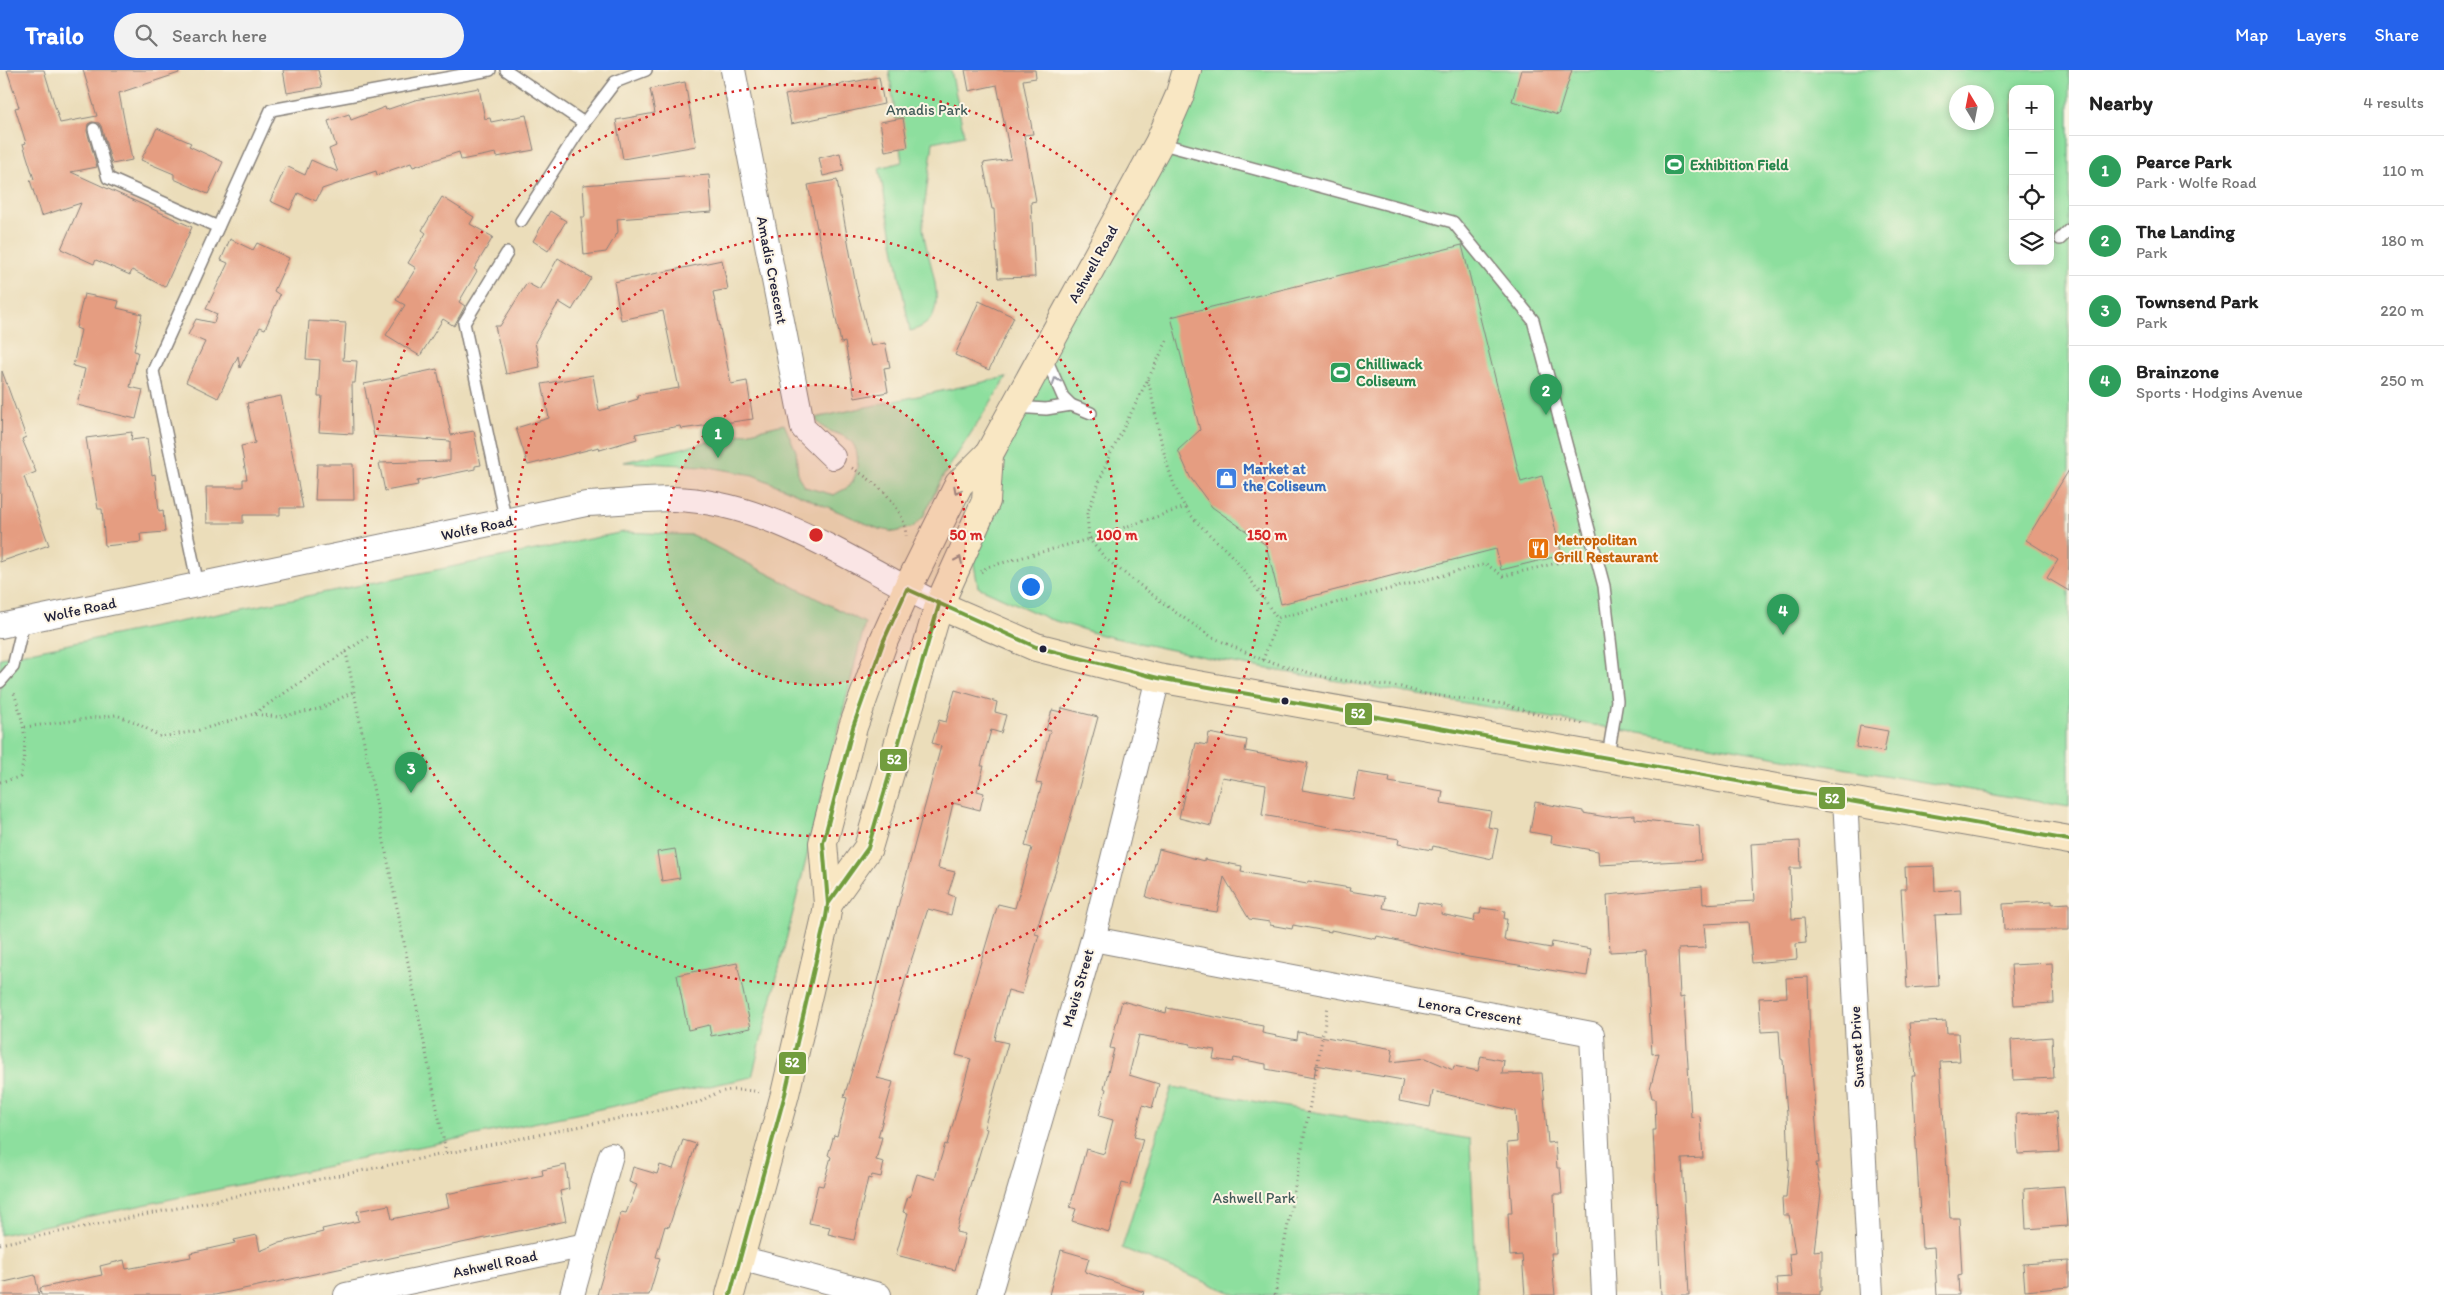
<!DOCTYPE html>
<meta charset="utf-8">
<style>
:root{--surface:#fff;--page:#f2f2f2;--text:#222;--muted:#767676;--line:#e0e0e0;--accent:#2563eb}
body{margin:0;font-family:Itim,sans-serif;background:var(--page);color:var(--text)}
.controls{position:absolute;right:15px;top:15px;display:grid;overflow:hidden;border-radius:10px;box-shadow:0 2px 8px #0003}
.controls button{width:45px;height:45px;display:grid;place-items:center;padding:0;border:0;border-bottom:1px solid var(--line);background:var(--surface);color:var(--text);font:25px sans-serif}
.compass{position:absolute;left:1949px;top:15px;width:45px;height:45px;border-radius:50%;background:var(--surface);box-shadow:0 2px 8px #0003;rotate:350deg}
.you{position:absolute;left:1030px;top:516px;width:18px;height:18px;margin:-12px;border:4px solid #fff;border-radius:50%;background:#1a73e8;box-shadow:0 0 0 8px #1a73e833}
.badge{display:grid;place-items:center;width:32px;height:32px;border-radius:50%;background:var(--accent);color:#fff;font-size:16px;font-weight:700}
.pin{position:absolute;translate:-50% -41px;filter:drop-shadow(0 1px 2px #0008)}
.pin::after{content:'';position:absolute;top:26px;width:18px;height:15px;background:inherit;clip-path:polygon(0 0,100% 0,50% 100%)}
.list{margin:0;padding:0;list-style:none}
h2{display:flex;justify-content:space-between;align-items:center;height:65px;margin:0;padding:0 20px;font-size:21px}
h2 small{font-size:16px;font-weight:400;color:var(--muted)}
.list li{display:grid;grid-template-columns:32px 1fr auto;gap:15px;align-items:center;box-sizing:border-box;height:70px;padding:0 20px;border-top:1px solid var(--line)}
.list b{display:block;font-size:19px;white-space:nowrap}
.list p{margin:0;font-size:16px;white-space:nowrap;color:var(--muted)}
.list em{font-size:16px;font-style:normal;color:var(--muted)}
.icon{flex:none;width:28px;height:28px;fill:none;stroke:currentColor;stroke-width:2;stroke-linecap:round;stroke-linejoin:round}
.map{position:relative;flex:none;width:2069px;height:1225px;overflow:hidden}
header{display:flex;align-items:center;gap:30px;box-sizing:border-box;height:70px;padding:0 25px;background:var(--accent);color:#fff}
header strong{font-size:24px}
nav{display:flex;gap:28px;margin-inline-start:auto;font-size:18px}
.search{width:350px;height:45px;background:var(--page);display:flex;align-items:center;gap:12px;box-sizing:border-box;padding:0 18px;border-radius:28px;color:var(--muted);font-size:19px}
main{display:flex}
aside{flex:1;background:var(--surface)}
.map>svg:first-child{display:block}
</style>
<header>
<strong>Trailo</strong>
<div class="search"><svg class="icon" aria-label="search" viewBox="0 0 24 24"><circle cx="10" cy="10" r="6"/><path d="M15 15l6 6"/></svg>Search here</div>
<nav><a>Map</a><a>Layers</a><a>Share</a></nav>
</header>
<main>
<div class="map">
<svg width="2069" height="1225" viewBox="0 0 2069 1225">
<rect width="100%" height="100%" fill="#fcf5e5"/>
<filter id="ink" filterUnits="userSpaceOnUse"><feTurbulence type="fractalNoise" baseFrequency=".02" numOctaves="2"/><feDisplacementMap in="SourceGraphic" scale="10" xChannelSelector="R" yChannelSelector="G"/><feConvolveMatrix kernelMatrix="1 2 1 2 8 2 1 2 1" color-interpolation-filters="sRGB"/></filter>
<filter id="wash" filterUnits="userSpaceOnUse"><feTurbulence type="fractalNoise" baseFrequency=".0096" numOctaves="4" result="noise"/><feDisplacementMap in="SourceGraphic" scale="20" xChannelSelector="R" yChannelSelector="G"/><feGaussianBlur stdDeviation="1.12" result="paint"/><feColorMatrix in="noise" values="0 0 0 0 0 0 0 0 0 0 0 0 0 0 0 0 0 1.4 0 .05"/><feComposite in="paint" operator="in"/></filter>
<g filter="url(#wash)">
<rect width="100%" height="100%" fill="#ebddba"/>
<g fill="#8ddf9e" stroke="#58806c" fill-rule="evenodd">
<path d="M889,0H951L964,65L933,72C930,98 925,126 923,153C922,186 961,249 910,261L879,98L902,92Z"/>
<path d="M1192,0H2069V737L1233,593L1101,565L1049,549L978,517L971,477L997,404L1050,285ZM2013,19H2050V191H2013ZM1956,22H1986V52H1956Z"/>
<path d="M1007,307L942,408L923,447L913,457L895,462L879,459L753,405L704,396L624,392L784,354L796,381L798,406L805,417L834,425C838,422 844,420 848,417C860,406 862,377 847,368C832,360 825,363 815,348Z"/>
<path d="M624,462L692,465L865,553L752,1007L0,1165V588Z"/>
<path d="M1172,1017L1470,1069L1477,1225H1237L1122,1178Z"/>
</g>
<g id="blocks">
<g fill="#e59d81">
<path d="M7,0H44L60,53L97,46L83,0H178L179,3L119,23L132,90L112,94L101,56L99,53L92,52L88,54L87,61L97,97L71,102L192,157L165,217L132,200L130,205L96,190L94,194L61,179L81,133L41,146L30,110L34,109L23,74L26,73L15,38L19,37Z"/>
<path d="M283,0H318L322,17L287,23Z"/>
<path d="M965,0H1035L1036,8L1023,10L1033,64L1024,65L1036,131L1031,132L1035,207L998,208L994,139H992L983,93L1011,89L997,15L969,21Z"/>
<path d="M1521,0H1572L1558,45L1512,31Z"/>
<path d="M879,7L884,34L791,54L785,25Z"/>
<path d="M685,12L696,76L623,89L616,50L655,43L650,19Z"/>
<path d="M479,18L485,49L490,48L491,52L526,45L534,80L497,87L496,83L461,90L459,82L413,97L411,93L377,105L376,101L322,119L316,131L298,123L290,140L270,131L286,96L305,105L311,90L338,102L329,79L336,76L328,51L349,44L351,50L385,37L386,40L415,30Z"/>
<path d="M903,48L908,77L885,81L880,52Z"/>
<path d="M157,58L191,73L189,76L223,92L208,124L174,109V104L141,90Z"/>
<path d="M840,83L844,101L823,106L819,88Z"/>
<path d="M709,105L712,142L617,149L618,162L606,182L584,185L581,147H585L583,115Z"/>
<path d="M837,110L856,216L871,276L885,273L890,297L884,298L888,322L855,328L845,272L841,273L808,115Z"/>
<path d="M442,127L474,147L470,154L493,167L474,199L477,201L459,232L465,236L454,256L443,249L420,286L386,265L405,235L396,230L416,198L408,193L426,163L422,160Z"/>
<path d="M550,141L566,151L548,181L533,171Z"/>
<path d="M230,169L253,180L257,173L289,188L274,221L280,225L265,259L260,257L240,298L238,286L218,328L186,312L205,272L188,265L196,249L214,253L217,244L206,239L228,193L221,190Z"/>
<path d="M1462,175L1521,412L1542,406L1562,485L1501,500L1496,479L1281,534L1266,475L1212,437L1190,407L1178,380L1200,360L1171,247Z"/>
<path d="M558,188L591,208L572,240L559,232L535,272L540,297L506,304L495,256H500L527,213L540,220Z"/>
<path d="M722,190L728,219L713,222L731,314L747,311L753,349L681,359L680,356L635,364L637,369L600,380L599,377L528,395L516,358L549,348L542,314L593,305L599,341L638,329L637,325L679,318L663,241L621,250L614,212Z"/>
<path d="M84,224L119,231L117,238L142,244L134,281L138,282L130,317L143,320L136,349L77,335L85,299L73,296L81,260L76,258Z"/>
<path d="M979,231L1014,247L989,300L955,285Z"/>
<path d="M309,251L346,253L343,290L357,291L355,313H352L353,364L319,362L322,326H318L320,290L306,289Z"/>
<path d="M437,299L451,365L474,361L481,395L475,396V399L417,411L418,415L385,421L379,393L450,391V371L374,366L364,314Z"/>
<path d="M2,301L26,367L22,369L36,402L24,407L49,475L0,492Z"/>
<path d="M281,326L303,438H280V445H243V453H207L206,417H243V409H247L241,376L255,373L247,333Z"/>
<path d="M132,362L131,370L147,368L152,405L155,404L159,441L163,440L165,462L140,464L141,472L105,476L102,439H98L86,368Z"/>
<path d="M317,394H353L354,430H315Z"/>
<path d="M2069,400V521L2047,508L2058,490L2026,470Z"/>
<path d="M955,620L997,632L995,642L1006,645L1001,663L991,660L981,696H984L977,721L984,723L980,740L953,733L938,798L955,802L948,824L955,827L951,845L928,839L910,894L877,1008L893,1012L878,1067H882L876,1090L884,1092L881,1107L872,1105L871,1109L868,1108L854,1170L828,1164L830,1157L809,1153L818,1115L823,1116L831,1087L828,1085L834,1065L837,1066L847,1028L844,1027L871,937L941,676L932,673L939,650L946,652Z"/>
<path d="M1062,638L1098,647L1058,794L1035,864L1039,865L1022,924L1008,920L996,964L995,970L1008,973L984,1058L987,1059L956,1162L965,1164L955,1200L896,1185L908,1143L903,1142L908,1126L910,1127L917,1104L935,1109L945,1074L947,1075L971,989L956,985L974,915L998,834L1015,838L1032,778L1025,776L1042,714L1036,713L1050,661L1046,660L1052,640L1061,642Z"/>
<path d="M1860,656L1888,661L1884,682L1856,677Z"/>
<path d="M1209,663L1247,670L1245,681L1308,693L1302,720L1353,729L1358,702L1390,707L1389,712L1443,721L1441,733L1491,741L1488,757L1498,759L1492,789L1433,776L1432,780L1398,774L1399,769L1262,745L1266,715L1222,707L1211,756L1179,748L1196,673L1207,675Z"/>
<path d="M1535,732L1583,741V743L1606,747L1635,745V749L1699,756L1701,790L1599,795L1598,781L1551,773L1552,766L1530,762Z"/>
<path d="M1800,771L1801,798H1790L1792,849L1804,848L1806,873L1796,874L1797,889L1752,893L1748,852L1704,854L1706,878L1678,879L1680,928L1684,927L1691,1047L1700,1046L1703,1088L1682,1089L1689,1225H1661L1653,1060H1656L1655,1029H1652L1650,1020L1659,983L1652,984L1646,880L1610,882L1607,825L1702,816L1703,834L1754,831L1751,774Z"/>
<path d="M675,779L680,808L662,811L657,782Z"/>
<path d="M1159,779L1204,791V789L1242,796L1241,802L1307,814L1308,811L1350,818L1349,821L1385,827L1383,838L1415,844L1418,832L1442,836L1441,844L1474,851L1475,844H1480L1481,838L1505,841L1504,849H1507L1504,870L1551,878L1552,872L1591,879L1587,906L1468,887L1377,866L1376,869L1331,860V862L1293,855L1292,859L1270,855V852L1249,849L1224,807L1217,842L1173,835L1146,827Z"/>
<path d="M1934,796L1935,821L1960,819L1961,844L1935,845L1939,916L1907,918L1901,819H1906L1905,797Z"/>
<path d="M2052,831V834L2069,833V860H2004L2003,834Z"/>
<path d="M737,893L751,958L711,966L709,955L688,960L677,905Z"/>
<path d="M2052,893L2054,933L2014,935L2011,895Z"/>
<path d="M1808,907L1810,975L1819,1093H1816L1821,1123L1814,1181L1822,1180V1221H1820V1225H1778L1776,1208L1791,1207L1789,1184L1795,1183L1789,1145H1783L1782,1128H1786L1789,1094L1787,1044L1783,990L1781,989L1779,961L1761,962L1759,928L1787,927L1786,908Z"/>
<path d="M1122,931L1166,943L1167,938L1263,956L1262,963L1297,970L1298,962L1393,979L1391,992L1426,988L1453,1000L1454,996L1478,1001L1481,986L1504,991L1502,1004L1542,1003L1548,1073L1555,1072L1557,1098H1560L1562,1124H1554L1556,1183H1551L1555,1225H1525L1522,1185L1510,1186L1508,1143H1512L1507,1073L1517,1072L1515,1041L1433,1021L1430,1037L1399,1031L1403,1010L1316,995L1314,1008L1266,999V994L1234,988L1233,992L1213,989L1215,980L1190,976L1191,974L1139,965L1129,1005L1159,1014L1152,1038L1143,1035L1134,1067L1143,1069L1130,1115L1122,1113L1109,1162L1072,1151L1076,1139L1070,1137L1086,1079L1104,1084L1113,1050L1099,1046L1106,1019L1104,1018L1114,979L1110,978Z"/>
<path d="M1946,951L1947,963H1958L1960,991L1940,992L1950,1148H1959L1962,1205L1958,1206L1959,1225H1937L1934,1177L1922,1178L1912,1006H1915L1909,953Z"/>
<path d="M2052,967L2054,1008L2013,1010L2011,970Z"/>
<path d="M2056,1042L2059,1082L2018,1084L2016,1044Z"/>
<path d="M683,1070L696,1074L669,1157L665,1156L656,1187L660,1188L649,1225H597L621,1142L626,1143L637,1115L629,1112L633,1097L657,1104L660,1095L673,1099Z"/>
<path d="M566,1095L569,1119L560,1121L566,1151L215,1225H41L40,1218L102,1205L100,1196L124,1190L126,1199L191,1187L190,1183L235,1173L234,1170L257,1165L260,1181L279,1173L323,1162L322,1159L359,1151L357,1141L389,1135L392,1149L449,1137L446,1124L543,1105L542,1100Z"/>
<path d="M2064,1116L2067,1156L2026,1159L2024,1119Z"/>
<path d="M1061,1180L1089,1188L1085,1202L1144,1222L1143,1225H1049Z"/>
<path d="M2069,1191V1217L2025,1221L2023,1194Z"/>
<path d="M35,1205L39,1225H0V1213Z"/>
</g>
</g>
</g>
<g filter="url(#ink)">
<use href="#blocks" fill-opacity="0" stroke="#86807a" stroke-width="1"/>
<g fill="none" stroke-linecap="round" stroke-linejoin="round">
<defs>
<g id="lane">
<path d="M506,0L584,53"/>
<path d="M94,59L108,108L218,157"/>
<path d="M1159,73L1453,152L1533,250L1604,516L1617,631L1608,686"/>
<path d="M521,151L584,53L615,12L646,0"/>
<path d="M2060,169L2069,160"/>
<path d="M1045,286L1063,327L1071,335L1091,343"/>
<path d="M1015,337L1046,339L1071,335"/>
<path d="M506,452L464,253L507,183"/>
<path d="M198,515L153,301L271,40L490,0"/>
<path d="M0,612L13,597L24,551"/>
</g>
<g id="street">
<path d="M733,0L803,358L833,387"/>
<path d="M0,556L586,434C614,433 644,429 673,429C769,431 855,494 939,535"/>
<path d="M1845,728L1871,1225"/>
<path d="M1093,869L1592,964L1604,1225"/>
<path d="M740,1188L879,1225"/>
<path d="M346,1225L586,1175"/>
<path d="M572,1225L611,1085"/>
<path d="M989,1225L1093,869L1158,608"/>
</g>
<g id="secondary">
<path d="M939,535L1036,577L1158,608L2069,770"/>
<path d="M828,834L868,778L939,535L986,431L989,384"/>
<path d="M730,1225L785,1024L826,847L828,834L823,773L853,657L884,570L907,519L959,414L989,384L1159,73L1179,27L1187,0"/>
</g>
</defs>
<use href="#lane" stroke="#86807a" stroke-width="14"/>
<use href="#street" stroke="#86807a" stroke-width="26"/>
<use href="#secondary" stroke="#86807a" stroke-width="30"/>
<g stroke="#86807a" stroke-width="3" stroke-dasharray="1 4" stroke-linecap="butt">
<path d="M1167,271L1108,389L1087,444L1089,469L1106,489L1175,542L1212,567L1263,590L1332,609L1401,617L1425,624L1504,634L1550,648L1584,654"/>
<path d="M1148,309C1157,348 1164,402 1185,437C1196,454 1213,467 1227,481C1245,499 1262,527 1277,548"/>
<path d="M852,398C876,412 905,436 906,466"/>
<path d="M981,502L987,497L1089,469L1186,437"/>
<path d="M346,582L446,1083"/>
<path d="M1263,590L1278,548L1486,494L1503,506L1582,487"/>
<path d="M255,643L369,566"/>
<path d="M25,657L116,645L135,652L161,667L196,661L254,644L278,647L319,639L353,622"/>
<path d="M0,712L20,707C29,671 24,653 13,620"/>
<path d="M0,1174L700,1032C722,1017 737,1019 762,1022"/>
<path d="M1275,1225L1328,936"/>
</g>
<use href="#lane" stroke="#fff" stroke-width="11"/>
<use href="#street" stroke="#fff" stroke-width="24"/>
<use href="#secondary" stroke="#f9e7c3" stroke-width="28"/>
<defs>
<g id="bus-1">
<path d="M828,834L868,778L939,535"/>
<path d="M730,1225L785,1024L826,847L828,834L823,773L853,657L884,570L907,519L1036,577L1158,608L2069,770"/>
</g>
</defs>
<use href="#bus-1" stroke="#fcf5e5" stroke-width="8"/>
<use href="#bus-1" stroke="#729d3e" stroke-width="4"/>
</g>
<defs><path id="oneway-chevron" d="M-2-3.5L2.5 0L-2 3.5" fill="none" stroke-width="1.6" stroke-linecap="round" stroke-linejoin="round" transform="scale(1.25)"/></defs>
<use stroke="#9c9ca7" href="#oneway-chevron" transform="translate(1056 311) rotate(-114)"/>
<g stroke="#988e86">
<use href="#oneway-chevron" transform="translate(957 420) rotate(118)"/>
<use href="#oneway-chevron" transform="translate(959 490) rotate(-66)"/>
</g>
</g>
<circle cx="816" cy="465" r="150" fill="#d62828" fill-opacity=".12"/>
<g fill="none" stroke="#d62828" stroke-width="2.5" stroke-dasharray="2.5 5">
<circle cx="816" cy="465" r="150"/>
<circle cx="816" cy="465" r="301"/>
<circle cx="816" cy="465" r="451"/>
</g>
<defs>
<symbol id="stadium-square" viewBox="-11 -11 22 22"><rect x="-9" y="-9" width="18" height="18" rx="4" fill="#2e9e5b" stroke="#fcf5e5"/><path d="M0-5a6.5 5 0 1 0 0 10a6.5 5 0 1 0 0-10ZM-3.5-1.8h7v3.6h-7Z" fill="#fff"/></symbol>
<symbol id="shop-square" viewBox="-11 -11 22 22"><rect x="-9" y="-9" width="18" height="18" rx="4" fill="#3f7fe0" stroke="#fcf5e5"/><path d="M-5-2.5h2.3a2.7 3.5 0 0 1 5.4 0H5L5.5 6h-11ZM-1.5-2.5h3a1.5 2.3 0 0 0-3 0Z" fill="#fff"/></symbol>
<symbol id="restaurant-square" viewBox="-11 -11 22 22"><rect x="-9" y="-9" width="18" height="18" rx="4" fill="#e8710a" stroke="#fcf5e5"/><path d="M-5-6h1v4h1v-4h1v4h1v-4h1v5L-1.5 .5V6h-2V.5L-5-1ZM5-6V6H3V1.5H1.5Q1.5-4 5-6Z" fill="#fff"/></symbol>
</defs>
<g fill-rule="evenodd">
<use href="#stadium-square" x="1662" y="82" width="25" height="25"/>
<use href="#stadium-square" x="1328" y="290" width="25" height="25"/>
<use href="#shop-square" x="1214" y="396" width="25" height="25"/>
<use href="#restaurant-square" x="1526" y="466" width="25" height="25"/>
</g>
<g fill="#22223b" stroke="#fcf5e5" stroke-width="2">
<circle cx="1043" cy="579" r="4.5"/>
<circle cx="1285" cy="631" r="4.5"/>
</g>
<g text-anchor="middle" stroke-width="4" stroke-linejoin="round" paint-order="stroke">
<g font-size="15" fill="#425b59" stroke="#fcf5e5">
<text x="927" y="45">Amadis Park</text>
<text x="1254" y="1133">Ashwell Park</text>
</g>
<g font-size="15" font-weight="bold" fill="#27864d" stroke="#fcf5e5" text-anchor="start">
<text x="1690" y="100">Exhibition Field</text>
<text x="1356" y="299">Chilliwack<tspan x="1356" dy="17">Coliseum</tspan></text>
</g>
<g font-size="15" fill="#22223b" stroke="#fcf5e5">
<text transform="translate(1093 194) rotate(-61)" y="5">Ashwell Road</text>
<text transform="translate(772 200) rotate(79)" y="5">Amadis Crescent</text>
<text transform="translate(477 458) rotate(-12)" y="5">Wolfe Road</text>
<text transform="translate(80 540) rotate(-12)" y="5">Wolfe Road</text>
<text transform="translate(1078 918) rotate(-74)" y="5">Mavis Street</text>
<text transform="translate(1470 941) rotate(10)" y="5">Lenora Crescent</text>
<text transform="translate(1857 977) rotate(-93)" y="5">Sunset Drive</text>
<text transform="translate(495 1194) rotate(-12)" y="5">Ashwell Road</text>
</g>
<g font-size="15" font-weight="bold" fill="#366cbe" stroke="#fcf5e5" text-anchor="start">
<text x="1243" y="404">Market at<tspan x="1243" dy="17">the Coliseum</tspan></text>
</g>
<g font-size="15" font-weight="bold" fill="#c56008" stroke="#fcf5e5" text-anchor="start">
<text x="1554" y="475">Metropolitan<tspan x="1554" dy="17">Grill Restaurant</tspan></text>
</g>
</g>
<circle cx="816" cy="465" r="8" fill="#d62828" stroke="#fcf5e5" stroke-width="2.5"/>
<g font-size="15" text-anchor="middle" font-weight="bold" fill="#d62828" stroke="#fcf5e5" stroke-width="4" stroke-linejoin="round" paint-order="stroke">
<text x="966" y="470">50 m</text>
<text x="1117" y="470">100 m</text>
<text x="1267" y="470">150 m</text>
</g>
<g stroke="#fcf5e5" stroke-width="2">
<rect x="1344" y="632" width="29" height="24" rx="5" fill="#729d3e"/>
<rect x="879" y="678" width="29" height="24" rx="5" fill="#729d3e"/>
<rect x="1818" y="716" width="28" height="24" rx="5" fill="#729d3e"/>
<rect x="778" y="981" width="29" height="24" rx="5" fill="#729d3e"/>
</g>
<g font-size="14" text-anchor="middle" font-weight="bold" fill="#fff">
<text x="1358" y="648">52</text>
<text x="894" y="694">52</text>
<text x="1832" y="733">52</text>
<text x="792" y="997">52</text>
</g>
</svg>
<div class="controls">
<button>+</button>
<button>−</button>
<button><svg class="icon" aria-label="locate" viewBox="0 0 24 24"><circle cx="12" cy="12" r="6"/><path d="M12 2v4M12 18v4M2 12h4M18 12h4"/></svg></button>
<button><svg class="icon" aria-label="layers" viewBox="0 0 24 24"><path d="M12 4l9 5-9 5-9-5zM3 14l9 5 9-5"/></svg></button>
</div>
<svg class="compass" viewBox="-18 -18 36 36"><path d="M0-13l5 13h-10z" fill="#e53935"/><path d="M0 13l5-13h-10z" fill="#767676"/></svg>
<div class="you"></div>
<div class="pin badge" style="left:718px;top:388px;background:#2e9e5b">1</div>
<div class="pin badge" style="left:1546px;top:345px;background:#2e9e5b">2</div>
<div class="pin badge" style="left:411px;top:723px;background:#2e9e5b">3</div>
<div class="pin badge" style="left:1783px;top:565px;background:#2e9e5b">4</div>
</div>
<aside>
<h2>Nearby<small>4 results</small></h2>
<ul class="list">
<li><span class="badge" style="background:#2e9e5b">1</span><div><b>Pearce Park</b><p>Park · Wolfe Road</p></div><em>110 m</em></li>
<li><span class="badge" style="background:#2e9e5b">2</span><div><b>The Landing</b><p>Park</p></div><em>180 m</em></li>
<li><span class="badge" style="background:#2e9e5b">3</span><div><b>Townsend Park</b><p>Park</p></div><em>220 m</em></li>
<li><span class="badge" style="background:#2e9e5b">4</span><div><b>Brainzone</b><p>Sports · Hodgins Avenue</p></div><em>250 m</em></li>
</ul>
</aside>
</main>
